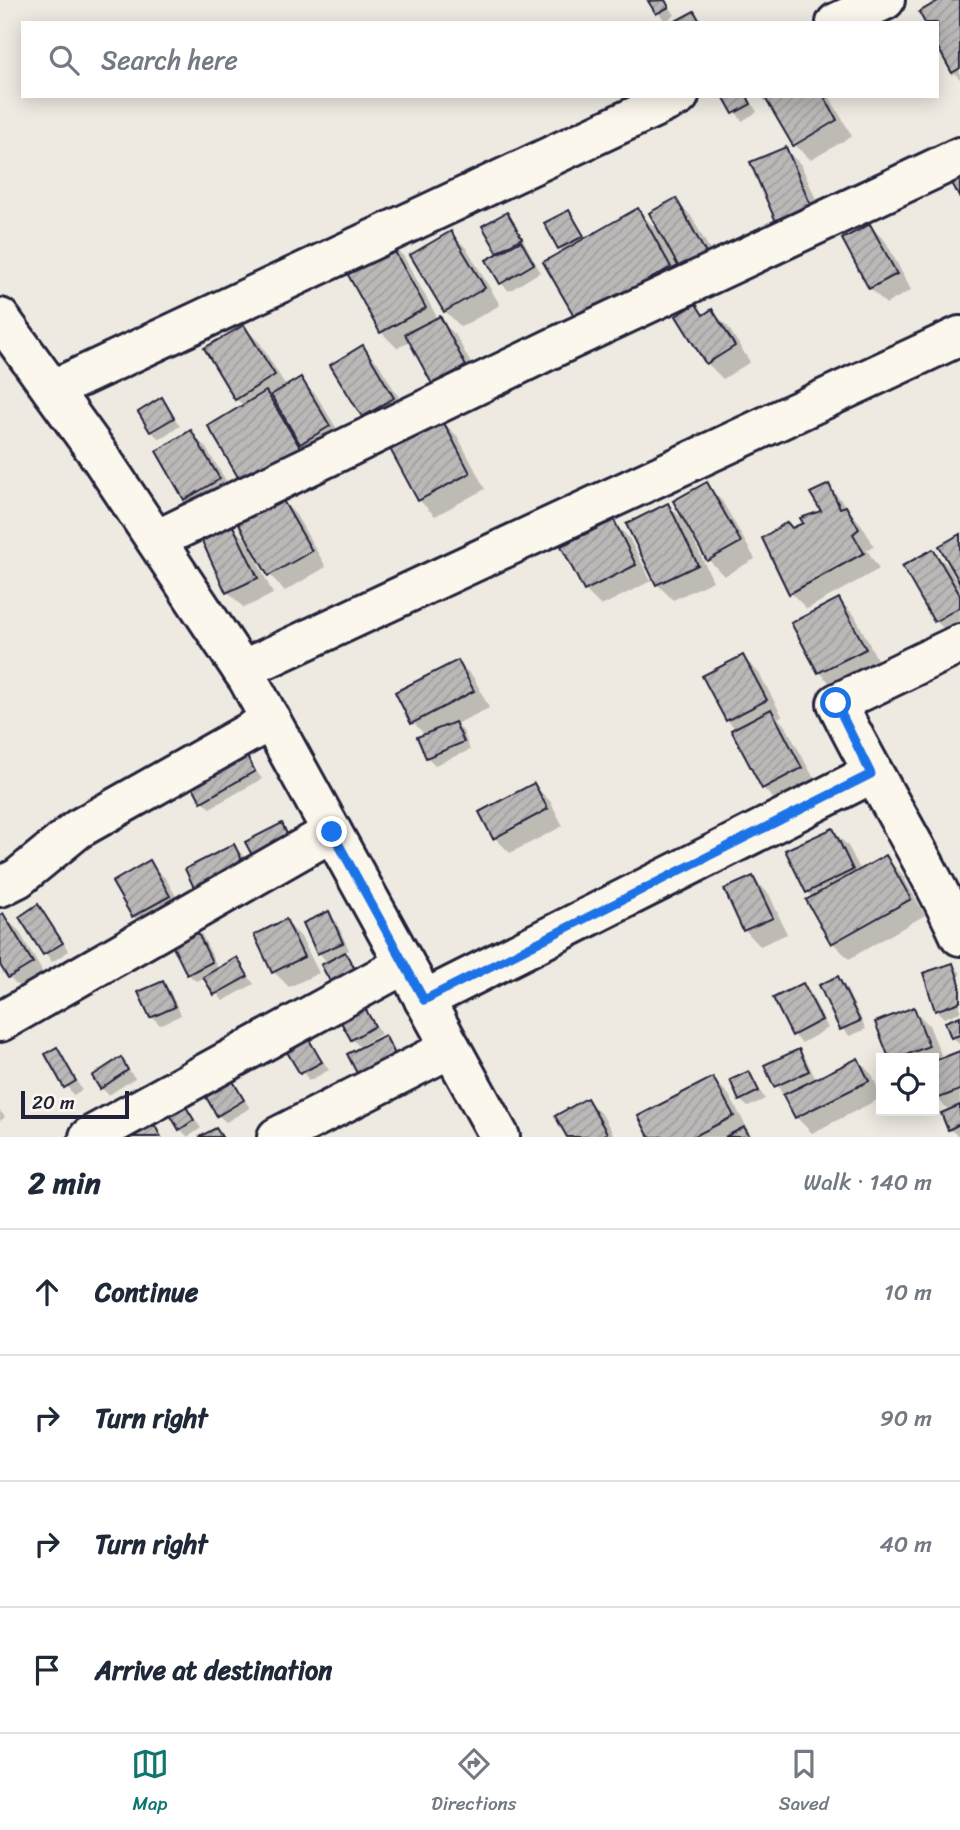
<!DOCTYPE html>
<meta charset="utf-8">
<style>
:root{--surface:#fff;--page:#f2f2f3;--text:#1f2937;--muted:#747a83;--line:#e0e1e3;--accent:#0f766e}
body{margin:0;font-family:Sriracha,sans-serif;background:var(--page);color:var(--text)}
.controls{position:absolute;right:21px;bottom:21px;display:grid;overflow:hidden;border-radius:0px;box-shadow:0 4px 18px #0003}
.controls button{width:63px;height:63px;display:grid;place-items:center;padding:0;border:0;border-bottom:2px solid var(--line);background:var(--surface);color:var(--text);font:35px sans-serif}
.scale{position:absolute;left:21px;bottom:18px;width:108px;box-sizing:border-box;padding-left:7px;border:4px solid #22223b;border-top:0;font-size:19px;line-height:24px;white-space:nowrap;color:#22223b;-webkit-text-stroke:5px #fbf7ec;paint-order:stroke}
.stop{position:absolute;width:21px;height:21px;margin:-16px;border:5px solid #1a73e8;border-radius:50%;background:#fff}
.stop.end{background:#1a73e8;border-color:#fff;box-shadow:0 2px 7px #0008}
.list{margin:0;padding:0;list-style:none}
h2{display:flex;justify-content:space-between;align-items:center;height:91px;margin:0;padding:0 28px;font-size:30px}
h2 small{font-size:23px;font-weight:400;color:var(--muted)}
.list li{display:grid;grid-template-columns:46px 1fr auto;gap:21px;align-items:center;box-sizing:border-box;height:126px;padding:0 28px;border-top:2px solid var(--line)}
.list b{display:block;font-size:26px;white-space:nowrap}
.list em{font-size:23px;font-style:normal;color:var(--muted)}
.icon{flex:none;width:38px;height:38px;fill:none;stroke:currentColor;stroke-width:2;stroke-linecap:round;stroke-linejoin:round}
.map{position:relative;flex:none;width:960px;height:1137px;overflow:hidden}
.search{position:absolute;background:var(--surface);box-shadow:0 4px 18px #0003;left:21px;right:21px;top:21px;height:77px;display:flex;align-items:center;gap:18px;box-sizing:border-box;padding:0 24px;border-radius:0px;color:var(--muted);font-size:26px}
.sheet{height:595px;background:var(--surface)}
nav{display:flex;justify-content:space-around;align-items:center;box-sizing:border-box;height:98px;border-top:2px solid var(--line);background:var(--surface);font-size:19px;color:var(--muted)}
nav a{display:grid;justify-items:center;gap:4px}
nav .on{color:var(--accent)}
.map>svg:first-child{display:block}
</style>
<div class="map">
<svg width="960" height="1137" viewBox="0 0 960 1137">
<defs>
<pattern id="building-hatch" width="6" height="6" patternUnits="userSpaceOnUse" patternTransform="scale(1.75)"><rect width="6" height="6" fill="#bcb8b8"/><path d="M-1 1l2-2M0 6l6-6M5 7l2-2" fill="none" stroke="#a19e9f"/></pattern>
</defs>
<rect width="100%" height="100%" fill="#eeeae2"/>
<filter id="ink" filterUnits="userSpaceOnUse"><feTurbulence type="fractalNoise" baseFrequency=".0143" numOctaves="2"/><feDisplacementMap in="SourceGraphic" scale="14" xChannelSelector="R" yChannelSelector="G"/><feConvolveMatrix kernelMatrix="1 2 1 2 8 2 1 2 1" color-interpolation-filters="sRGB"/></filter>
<g filter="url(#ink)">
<g fill="#0003">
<path d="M654,0H665L675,15L665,21L651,2Z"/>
<path d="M944,0H960V79L953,72Z"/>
<path d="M725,96H748L757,112L742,121Z"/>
<path d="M766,96H829L852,136L811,160L795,145Z"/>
<path d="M785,149L801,165L827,224L794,239Z"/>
<path d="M676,200L691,216L724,275L601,343L564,253L547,223L569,212L587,239L638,211L661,234Z"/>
<path d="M507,214L514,222L540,272L509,291L501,283V254L498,251Z"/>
<path d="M870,226L886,242L911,290L886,304L870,288Z"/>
<path d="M451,233L467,249L500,305L461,327L445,311Z"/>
<path d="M388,241L404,257L438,319L455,334L481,382L449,399L434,383L411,341L397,348L381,332Z"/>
<path d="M695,306L705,316L712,311L728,327L750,362L723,379L707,363Z"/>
<path d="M244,327L260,343L287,388L300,379L316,395L345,442L316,465L236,399Z"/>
<path d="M362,348L378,363L409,414L379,432L363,416Z"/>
<path d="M161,399L180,426L159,439L151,431Z"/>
<path d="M442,421L458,437L485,489L435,516L419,500Z"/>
<path d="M190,432L206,448L235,495L202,515L186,499Z"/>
<path d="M706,485L722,501L755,559L724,576L709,560L689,526L687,527L713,581L673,600L657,584L668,505L687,524Z"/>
<path d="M829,486L861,524L874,546L867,550L879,569L807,609L791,593L764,538L792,530L823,512Z"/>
<path d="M281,499L296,515L326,567L285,591L270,575L253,545L250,546L273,594L244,608L228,592L203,540L232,526L251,545Z"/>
<path d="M613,522L629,538L651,581L601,606L585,590Z"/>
<path d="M933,551L949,567L957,582L960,580V632L952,637L936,621Z"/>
<path d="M839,600L855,616L880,665L835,688L819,672Z"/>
<path d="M743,657L759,673L782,716L778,718L786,727L817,784L779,804L763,788L736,729L727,720L705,676Z"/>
<path d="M458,662L474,678L489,708L456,724L463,731L470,750L435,765L427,757L426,736L413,722Z"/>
<path d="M244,754L262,779L210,808L203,801Z"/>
<path d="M534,785L550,801L563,826L510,853L495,838Z"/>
<path d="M832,830L848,846L861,871L885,857L901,873L925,915L849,959L833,943L813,898L807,892Z"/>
<path d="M234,847L250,862L199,893Z"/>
<path d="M150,863L166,879L185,912L149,932L133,916Z"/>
<path d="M753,878L769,894L787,934L760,946L745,930Z"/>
<path d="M38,907L69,951L52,962L21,918Z"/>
<path d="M328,914L336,921L349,950L344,953L366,986L335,957L326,961L319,953Z"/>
<path d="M3,916L19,931L47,980L25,993L9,977L0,962V917Z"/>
<path d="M285,921L301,937L319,973L289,987L273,971Z"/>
<path d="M194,928L202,935L219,970L237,960L254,984L223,1001L205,977L196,981L188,974Z"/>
<path d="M952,965L960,972V1012L944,1018L936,1010Z"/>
<path d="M838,978L845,986L866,1029L850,1036L842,1029Z"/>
<path d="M163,983L170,991L181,1015L160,1025L152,1017L141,993Z"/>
<path d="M802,985L810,992L828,1028L802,1043L794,1035L775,999Z"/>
<path d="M361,1003L381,1034L362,1045L363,1048L385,1037L392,1045L405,1070L362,1049L352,1039Z"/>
<path d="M913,1009L929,1025L943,1060L960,1053V1137L949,1129L950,1111L937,1098L934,1089V1058H891L878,1023Z"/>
<path d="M960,1018V1045L953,1037L947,1023Z"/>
<path d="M303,1031L329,1070L309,1081L284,1042Z"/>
<path d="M57,1050L82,1090L73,1095L48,1055Z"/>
<path d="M798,1051L806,1059L816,1080L858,1060L873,1076L881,1098L812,1133L796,1117L766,1066Z"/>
<path d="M120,1059L135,1078L109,1095L101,1088Z"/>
<path d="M749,1073L765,1099L748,1107L740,1100Z"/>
<path d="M713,1079L729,1095L752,1137H651L640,1116Z"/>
<path d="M233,1083L250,1108L226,1122L218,1115Z"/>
<path d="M179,1099L201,1128L188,1137L180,1129Z"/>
<path d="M587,1100L603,1116L615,1137H569L558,1117Z"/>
<path d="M0,1111L5,1117L0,1121Z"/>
</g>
<g fill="url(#building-hatch)" stroke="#22223b" stroke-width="2">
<path d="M665,0L669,7L656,14L648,1Z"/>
<path d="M940,0H960V68L952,73L937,46V23H925L919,12Z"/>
<path d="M694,11L701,23H672Z"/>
<path d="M723,96H747L751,104L733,114Z"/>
<path d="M764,96H824L837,120L793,146Z"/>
<path d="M786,147L812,208L777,224L750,162Z"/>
<path d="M960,179V198L952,183Z"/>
<path d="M676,198L709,259L682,273L649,213Z"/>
<path d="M638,208L671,267L577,321L543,262Z"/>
<path d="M569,210L584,236L558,249L544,223Z"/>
<path d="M507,212L522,238L497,252L482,226Z"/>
<path d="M870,224L897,274L869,289L842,239Z"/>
<path d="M451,231L485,288L444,312L410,255Z"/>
<path d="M388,239L426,308L380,333L342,264Z"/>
<path d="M521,241L534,264L500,284L486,260Z"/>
<path d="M696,304L703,315L712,309L735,346L706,364L676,316Z"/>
<path d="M440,316L466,366L432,384L405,334Z"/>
<path d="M244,325L275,375L235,400L204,348Z"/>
<path d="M363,345L394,398L362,417L330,365Z"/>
<path d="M301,377L330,426L300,444L271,395Z"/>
<path d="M266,391L301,449L242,484L208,426Z"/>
<path d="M162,397L174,418L150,432L138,412Z"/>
<path d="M442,419L470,473L418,501L389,447Z"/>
<path d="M191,430L220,479L184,500L156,451Z"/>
<path d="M707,482L741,542L707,561L673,501Z"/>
<path d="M829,484L840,508L846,506L859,529L853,534L864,553L789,594L762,538L787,522L792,528L803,523L800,518L821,511L810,493Z"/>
<path d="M281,497L312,551L268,576L237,521Z"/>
<path d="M668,503L698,565L656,585L626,524Z"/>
<path d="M614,520L636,565L584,591L561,546Z"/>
<path d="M232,524L258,578L226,593L201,539Z"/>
<path d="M960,534V583L939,546Z"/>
<path d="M933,549L960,595V607L934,622L902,566Z"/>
<path d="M839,598L866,649L818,673L791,623Z"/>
<path d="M743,655L767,700L726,721L702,676Z"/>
<path d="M458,660L474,691L411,724L395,692Z"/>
<path d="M771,709L802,768L762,789L731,730Z"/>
<path d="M455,722L464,742L426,758L417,737Z"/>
<path d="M245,752L255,771L201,802L191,783Z"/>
<path d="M534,783L548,809L493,839L479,812Z"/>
<path d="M282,823L291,843L255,861L245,842Z"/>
<path d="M833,828L853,870L806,893L785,850Z"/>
<path d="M234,844L247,870L197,894L185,869Z"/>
<path d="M886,855L911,899L831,944L806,900Z"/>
<path d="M150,860L170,896L132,917L112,882Z"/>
<path d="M753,876L773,918L743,931L724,889Z"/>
<path d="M38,904L63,943L43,955L19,917Z"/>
<path d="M329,911L343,943L317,954L303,923Z"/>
<path d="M3,913L33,963L8,978L0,965V915Z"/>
<path d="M286,919L304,957L272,973L254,935Z"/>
<path d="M194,925L212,962L187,975L169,938Z"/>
<path d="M345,952L360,978L336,992L321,965Z"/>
<path d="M237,957L248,976L214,995L203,977Z"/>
<path d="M953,963L960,984V1002L935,1011L923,973Z"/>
<path d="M838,976L860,1021L840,1030L819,985Z"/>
<path d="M163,981L175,1007L150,1018L138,992Z"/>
<path d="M803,983L822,1020L792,1036L773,998Z"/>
<path d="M361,1001L375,1026L351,1040L337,1015Z"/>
<path d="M914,1007L929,1046L898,1058H889L875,1022Z"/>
<path d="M960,1016V1035L951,1038L945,1022Z"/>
<path d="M303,1029L322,1062L300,1074L281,1042Z"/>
<path d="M385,1035L399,1062L361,1081L347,1054Z"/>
<path d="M57,1047L76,1081L64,1088L45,1054Z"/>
<path d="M799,1049L809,1071L774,1087L764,1065Z"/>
<path d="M960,1051V1090L936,1099L934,1061Z"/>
<path d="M121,1057L128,1070L100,1089L92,1076Z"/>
<path d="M858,1058L869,1081L795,1118L783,1095Z"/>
<path d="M749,1071L759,1091L739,1101L730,1080Z"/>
<path d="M713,1077L734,1116L693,1137H649L638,1116Z"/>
<path d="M233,1081L244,1100L217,1116L206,1097Z"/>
<path d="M340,1081L345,1091L318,1105L313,1095Z"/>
<path d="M180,1097L194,1120L179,1130L165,1106Z"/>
<path d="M587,1098L607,1133L600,1137H567L555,1116Z"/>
<path d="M960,1105V1124L948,1130L941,1113Z"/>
<path d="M153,1122L161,1137H125Z"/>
<path d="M744,1127L750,1137H725Z"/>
<path d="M216,1128L222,1137H199Z"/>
</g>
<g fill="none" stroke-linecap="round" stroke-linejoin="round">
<defs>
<g id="street">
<path d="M836,23L885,0"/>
<path d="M0,318L99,455L248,679L500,1137"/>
<path d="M52,390L679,96"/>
<path d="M156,540L557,346L960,157"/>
<path d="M960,644L837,703C875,782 924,856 960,936"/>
<path d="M242,670L960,336"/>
<path d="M0,887L18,878L78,829L271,720"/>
<path d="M424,1000L871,774"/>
<path d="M0,1022L332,832"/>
<path d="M89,1137L405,964"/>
<path d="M277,1137L451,1048"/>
</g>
</defs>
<use href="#street" stroke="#22223b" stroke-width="44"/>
<use href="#street" stroke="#fbf7ec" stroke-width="38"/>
</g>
</g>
<g fill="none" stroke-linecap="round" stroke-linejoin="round" filter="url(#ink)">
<path stroke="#1a73e8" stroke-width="9" d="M332,832L424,1000L871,774L836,703"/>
</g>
</svg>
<div class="controls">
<button><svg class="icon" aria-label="locate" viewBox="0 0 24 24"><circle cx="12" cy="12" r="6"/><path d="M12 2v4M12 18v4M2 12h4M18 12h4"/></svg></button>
</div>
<div class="scale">20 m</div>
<div class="stop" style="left:836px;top:703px"></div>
<div class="stop end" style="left:332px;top:832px"></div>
<div class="search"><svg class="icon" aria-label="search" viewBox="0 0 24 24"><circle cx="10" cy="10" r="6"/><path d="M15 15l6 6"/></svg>Search here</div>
</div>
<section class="sheet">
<h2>2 min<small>Walk · 140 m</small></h2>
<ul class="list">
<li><svg class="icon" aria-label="ahead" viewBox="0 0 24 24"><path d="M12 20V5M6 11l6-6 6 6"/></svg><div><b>Continue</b></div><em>10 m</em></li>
<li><svg class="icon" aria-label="right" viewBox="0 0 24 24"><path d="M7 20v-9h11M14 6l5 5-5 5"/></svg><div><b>Turn right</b></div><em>90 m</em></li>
<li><svg class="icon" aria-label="right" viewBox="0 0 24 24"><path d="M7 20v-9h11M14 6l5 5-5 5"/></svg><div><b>Turn right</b></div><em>40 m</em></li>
<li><svg class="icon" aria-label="arrive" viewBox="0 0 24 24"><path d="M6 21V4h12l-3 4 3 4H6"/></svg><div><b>Arrive at destination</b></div></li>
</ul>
</section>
<nav>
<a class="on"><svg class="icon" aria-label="map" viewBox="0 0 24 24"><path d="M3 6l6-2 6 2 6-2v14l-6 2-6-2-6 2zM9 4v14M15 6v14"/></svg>Map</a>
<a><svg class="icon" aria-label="directions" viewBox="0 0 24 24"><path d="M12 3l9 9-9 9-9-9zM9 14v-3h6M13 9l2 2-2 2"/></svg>Directions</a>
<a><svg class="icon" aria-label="saved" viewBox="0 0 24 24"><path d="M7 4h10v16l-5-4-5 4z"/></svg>Saved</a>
</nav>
